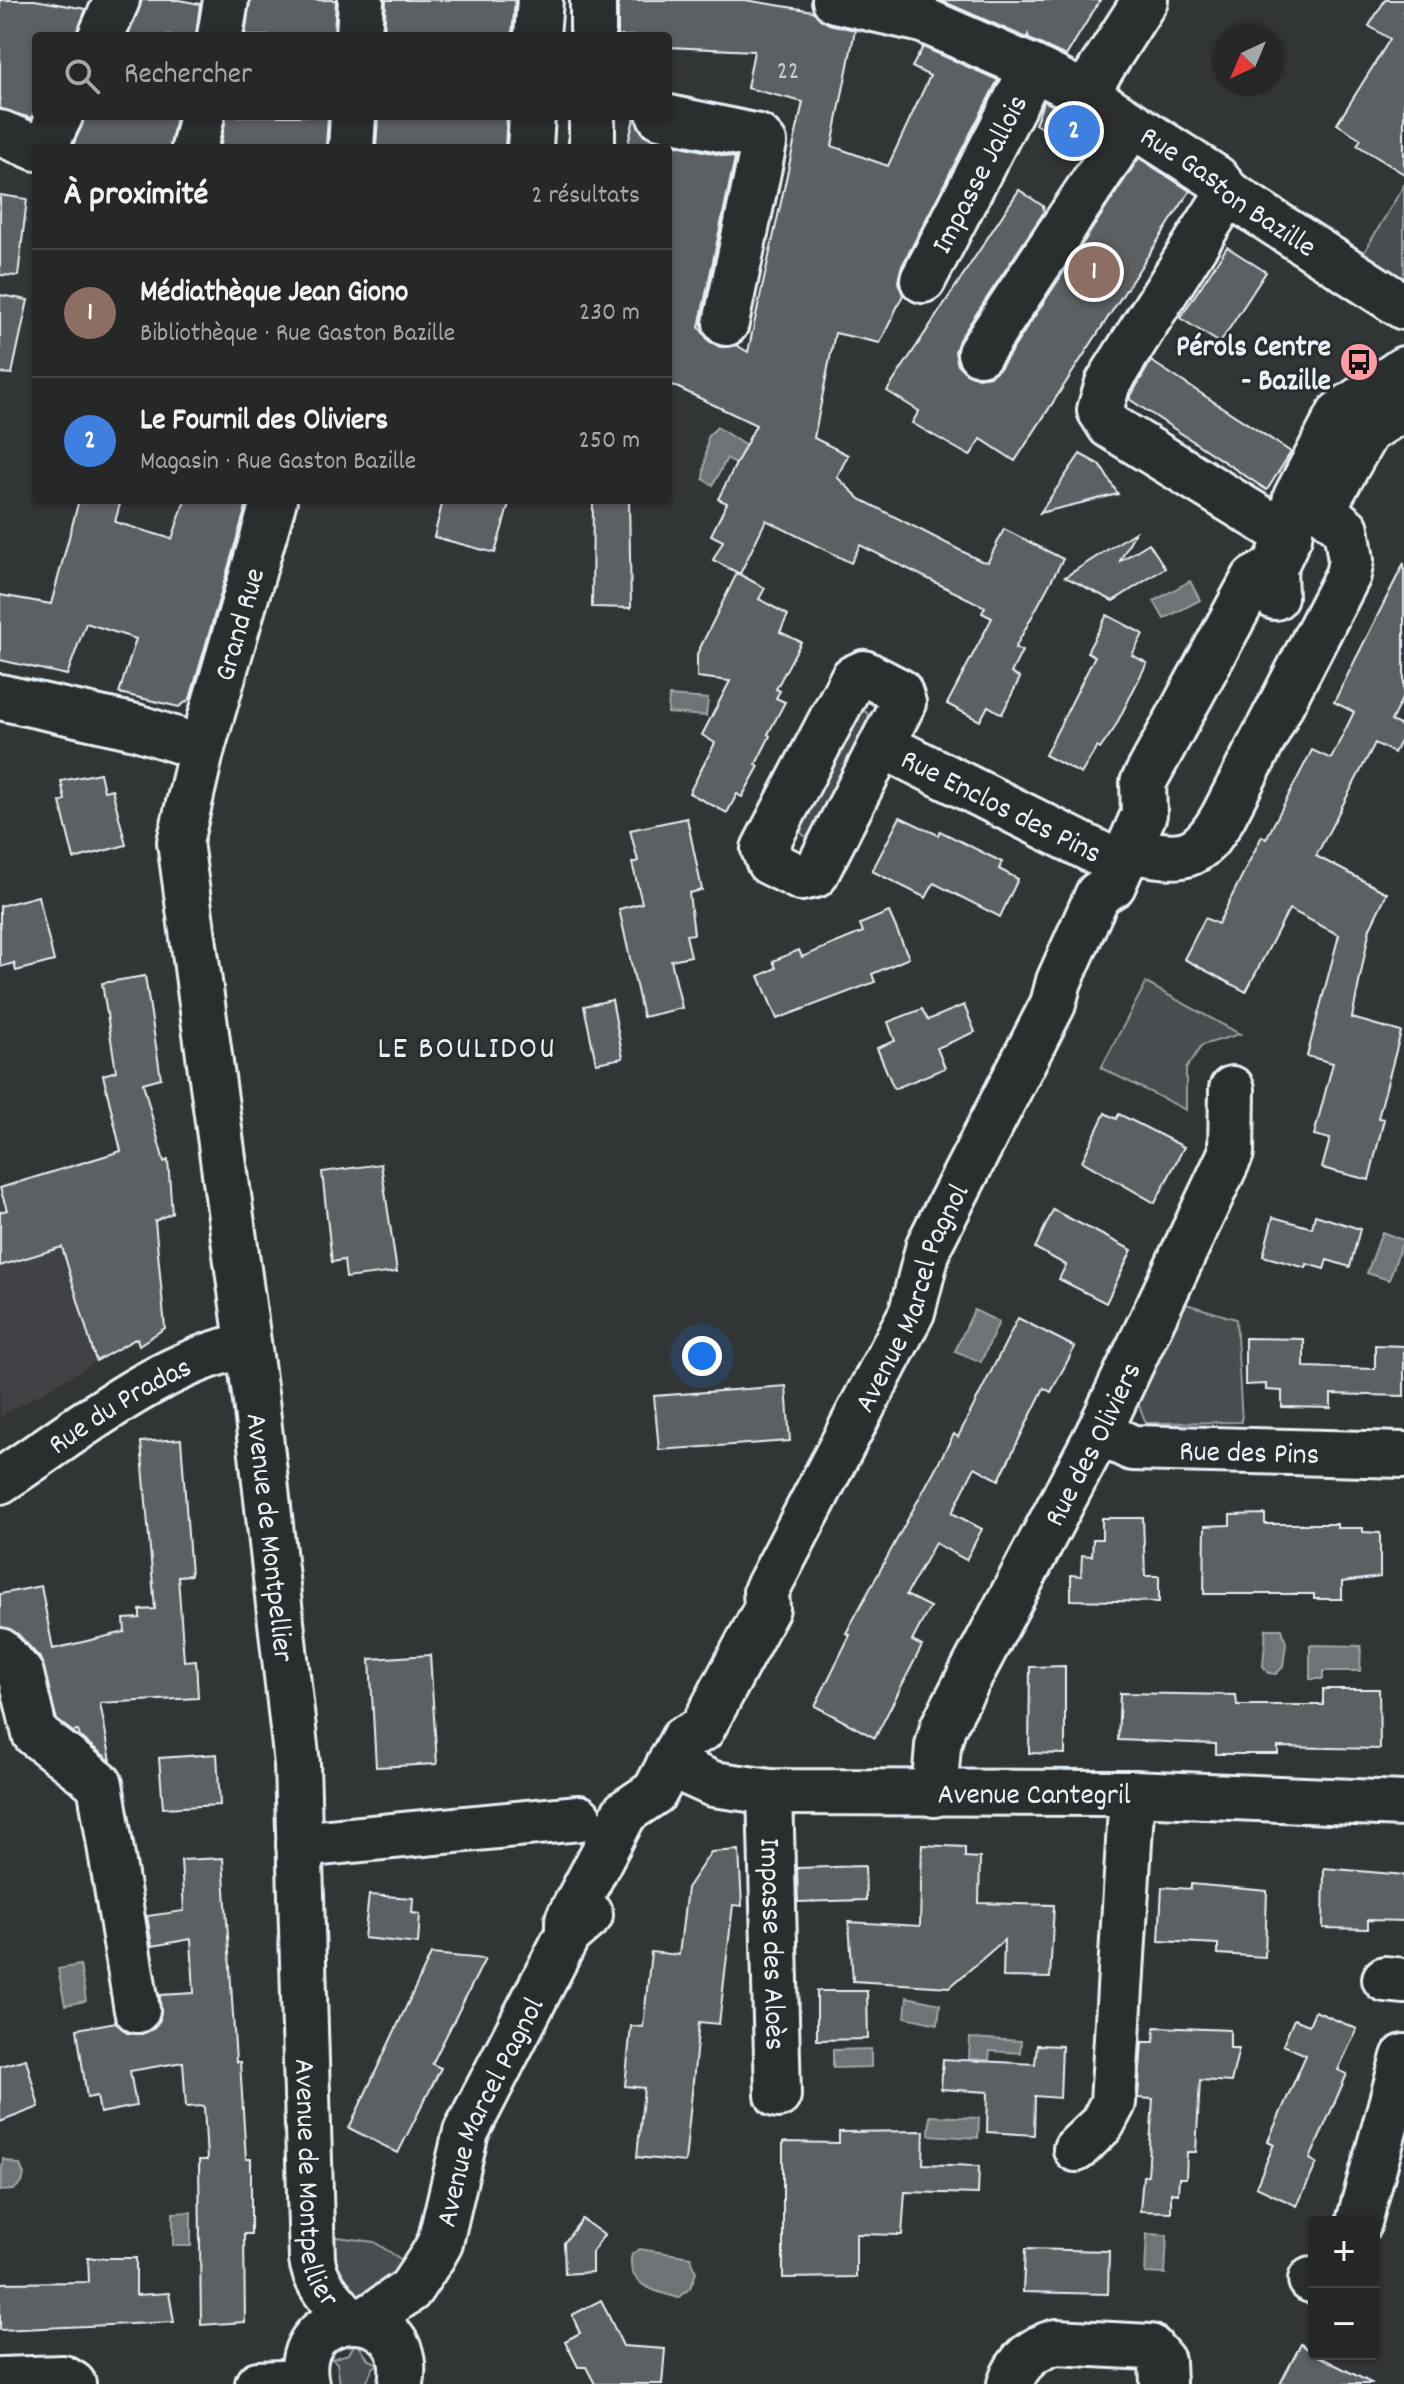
<!DOCTYPE html>
<html lang="fr">
<meta charset="utf-8">
<style>
:root{--surface:#262828;--page:#2e3030;--text:#f1f3f6;--muted:#a4a6a8;--line:#424445;--accent:#bca0f2}
body{margin:0;font-family:Dekko,sans-serif;background:var(--page);color:var(--text)}
.controls{position:absolute;right:24px;bottom:24px;display:grid;overflow:hidden;border-radius:8px;box-shadow:0 2px 6px #0004}
.controls button{width:72px;height:72px;display:grid;place-items:center;padding:0;border:0;border-bottom:2px solid var(--line);background:var(--surface);color:var(--text);font:40px sans-serif}
.compass{position:absolute;left:1212px;top:24px;width:72px;height:72px;border-radius:50%;background:var(--surface);box-shadow:0 2px 6px #0004;rotate:224deg}
.you{position:absolute;left:702px;top:1356px;width:28px;height:28px;margin:-20px;border:6px solid #fff;border-radius:50%;background:#1a73e8;box-shadow:0 0 0 12px #1a73e833}
.badge{display:grid;place-items:center;width:52px;height:52px;border-radius:50%;background:var(--accent);color:#fff;font-size:26px;font-weight:700}
.pin{position:absolute;translate:-50% -50%;border:4px solid #fff;box-shadow:0 2px 8px #0006}
.list{margin:0;padding:0;list-style:none}
h2{display:flex;justify-content:space-between;align-items:center;height:104px;margin:0;padding:0 32px;font-size:34px}
h2 small{font-size:26px;font-weight:400;color:var(--muted)}
.list li{display:grid;grid-template-columns:52px 1fr auto;gap:24px;align-items:center;box-sizing:border-box;height:128px;padding:0 32px;border-top:2px solid var(--line)}
.list b{display:block;font-size:30px;white-space:nowrap}
.list p{margin:0;font-size:26px;white-space:nowrap;color:var(--muted)}
.list em{font-size:26px;font-style:normal;color:var(--muted)}
.icon{flex:none;width:44px;height:44px;fill:none;stroke:currentColor;stroke-width:2;stroke-linecap:round;stroke-linejoin:round}
.map{position:relative;flex:none;width:1404px;height:2384px;overflow:hidden}
.search{position:absolute;background:var(--surface);box-shadow:0 2px 6px #0004;left:32px;top:32px;width:640px;height:88px;display:flex;align-items:center;gap:20px;box-sizing:border-box;padding:0 28px;border-radius:8px;color:var(--muted);font-size:30px}
.panel{position:absolute;background:var(--surface);box-shadow:0 2px 6px #0004;left:32px;top:144px;width:640px;height:360px;border-radius:8px}
.map>svg:first-child{display:block}
</style>
<div class="map">
<svg width="1404" height="2384" viewBox="0 0 1404 2384">
<rect width="100%" height="100%" fill="#323536"/>
<filter id="ink" filterUnits="userSpaceOnUse"><feTurbulence type="fractalNoise" baseFrequency=".0125" numOctaves="2"/><feDisplacementMap in="SourceGraphic" scale="16" xChannelSelector="R" yChannelSelector="G"/><feConvolveMatrix kernelMatrix="1 2 1 2 8 2 1 2 1" color-interpolation-filters="sRGB"/></filter>
<g filter="url(#ink)">
<path fill="#3f4244" d="M154,1141L160,1163L168,1160L172,1213L155,1221L165,1328L139,1345L130,1342L0,1417V1188Z"/>
<g fill="#494d4f" stroke="#989fa4" stroke-width="2">
<path d="M1404,185V287L1359,261Z"/>
<path d="M850,709L864,710L876,722L822,835L804,836L792,821Z"/>
<path d="M1146,983L1240,1034L1202,1045L1186,1069V1110L1101,1068Z"/>
<path d="M1186,1304L1236,1319L1242,1422L1146,1423L1136,1398Z"/>
<path d="M323,2235L374,2242L405,2262L396,2275L361,2297L347,2293Z"/>
<path d="M356,2341L368,2359L378,2364L372,2369L366,2384H340L337,2363L332,2359L349,2354Z"/>
</g>
<g fill="#6e7376" stroke="#9fa5aa" stroke-width="2">
<path d="M717,427L749,448L738,466L727,458L713,485L703,479L708,436Z"/>
<path d="M1190,581L1200,600L1164,619L1154,601Z"/>
<path d="M669,696L708,699L706,716L668,713Z"/>
<path d="M1382,1232L1403,1240L1389,1280L1367,1273Z"/>
<path d="M974,1310L999,1322L981,1362L955,1351Z"/>
<path d="M1266,1629H1282L1286,1643L1283,1667L1276,1674L1268,1673L1263,1666Z"/>
<path d="M1310,1645L1361,1646L1360,1671H1323V1679H1310Z"/>
<path d="M80,1965L86,2001L65,2005L58,1969Z"/>
<path d="M907,1997L940,2004L938,2024L905,2017Z"/>
<path d="M970,2038L1021,2041L1020,2053L990,2051L989,2060L969,2059Z"/>
<path d="M871,2049V2067L833,2068V2050Z"/>
<path d="M930,2116L979,2118L978,2138L929,2135Z"/>
<path d="M3,2159L20,2165L24,2174L22,2183L13,2190L0,2191Z"/>
<path d="M191,2212V2246H173V2213Z"/>
<path d="M1147,2234L1167,2235L1165,2274L1145,2273Z"/>
<path d="M639,2249L691,2257L696,2273L690,2288L679,2298C656,2292 624,2285 632,2254Z"/>
</g>
<g fill="#5c6063" stroke="#e8f1f8" stroke-width="2">
<path d="M0,0H35L86,9L76,36H36V108L31,118L0,109Z"/>
<path d="M142,0H179L200,4L196,36H128Z"/>
<path d="M250,0H336L334,36H245Z"/>
<path d="M386,0H515L512,36H384Z"/>
<path d="M618,0H745L813,11L829,24L855,30L832,146L888,166L930,76L912,67L923,47L998,80L901,268L898,282L903,295L880,343L835,333L814,438L848,455L837,477L860,499L981,561L988,562L1004,529L1063,559L1015,648L1022,651L1011,673L1020,678L1002,714L988,706L980,721L947,704L992,618L982,613L985,607L860,545L851,563L766,520L740,574L713,560L723,541L711,535L727,503L718,499L756,425L668,383V148H627L634,118L643,134L654,140L735,158L699,327L709,341L720,347L736,345L748,352L803,102L747,88L754,51L668,47V36H618Z"/>
<path d="M940,0H1100L1066,56L1029,39L1028,35L1027,38Z"/>
<path d="M1385,0H1404V174L1357,145L1361,139L1337,124L1390,39L1369,26Z"/>
<path d="M1044,101L1097,131L1079,159L1046,139L1049,132L1035,124Z"/>
<path d="M85,116H176L170,148H72Z"/>
<path d="M226,116H328L326,148H220Z"/>
<path d="M378,116H507L505,148H376Z"/>
<path d="M1139,158L1190,191L1015,461L981,439L970,456L912,423L919,411L887,391L1019,190L1043,206L1044,212L959,340L955,352L958,365L966,373L978,378L990,376L1001,367Z"/>
<path d="M0,195L27,199L18,276L0,275Z"/>
<path d="M1227,247L1266,272L1220,343L1180,318Z"/>
<path d="M0,295L28,300L12,374L0,373Z"/>
<path d="M1151,361L1291,452L1267,490L1129,399Z"/>
<path d="M1080,454L1100,465L1118,494L1040,513Z"/>
<path d="M79,500H121L115,522L172,539L185,500H248L190,699L179,707L119,693L136,639L86,623L67,675L0,660V595L51,604Z"/>
<path d="M443,500H510L495,553L434,537Z"/>
<path d="M593,500L629,501L631,608L592,607Z"/>
<path d="M1135,532L1120,561L1149,543L1165,568L1113,601L1065,577Z"/>
<path d="M1404,563V695L1391,721L1404,727V733L1394,753L1375,743L1316,856L1387,893L1370,928L1352,1018L1401,1032L1378,1118L1384,1119L1369,1180L1322,1168L1330,1139L1314,1135L1333,1063L1307,1056L1339,935L1289,909L1246,992L1184,959L1205,918L1218,924L1262,836L1266,839L1312,750L1331,759L1354,712L1334,702Z"/>
<path d="M737,573L765,588L759,599L788,615L780,632L801,642L776,689L780,691L776,698L785,702L768,734L770,736L756,764L759,766L742,797L737,794L727,813L689,793L715,743L702,735L730,681L697,677V654Z"/>
<path d="M1107,615L1143,634L1132,655L1147,663L1114,729L1100,749L1097,747L1081,774L1045,755L1095,656L1087,652Z"/>
<path d="M100,773L104,791L112,789L126,845L74,859L60,802L65,800L61,781Z"/>
<path d="M900,817L938,835L940,831L1002,862L999,869L1018,879L1000,917L934,883L926,898L872,871Z"/>
<path d="M687,818L702,890L689,893L694,934L686,935L691,956L671,960L682,1008L643,1017L619,909L642,903L632,863L638,861L630,830Z"/>
<path d="M38,896L54,961L16,971L14,963L0,967V906Z"/>
<path d="M889,912L909,958L872,974L875,982L777,1019L759,976L776,968L773,961L799,950L802,957L863,932L860,924Z"/>
<path d="M145,976L161,1078L143,1083L164,1162L168,1160L172,1213L155,1221L165,1328L139,1345L137,1338L96,1361L62,1247L0,1266V1212L7,1210L0,1188L121,1151L103,1075L116,1071L102,983Z"/>
<path d="M612,1000L623,1058L596,1063L584,1006Z"/>
<path d="M964,1005L975,1032L937,1048L945,1068L894,1089L877,1048L895,1041L888,1022L922,1009L928,1020Z"/>
<path d="M1105,1113L1116,1119L1119,1114L1184,1147L1155,1203L1082,1161Z"/>
<path d="M381,1164L397,1272L346,1278L344,1260L332,1262L322,1172Z"/>
<path d="M1053,1210L1132,1250L1106,1303L1059,1279L1066,1265L1035,1248Z"/>
<path d="M1315,1215L1360,1229L1350,1267L1327,1260L1324,1269L1307,1264L1306,1268L1263,1256L1273,1217L1312,1228Z"/>
<path d="M1018,1318L1075,1347L1051,1392L1044,1388L999,1480L975,1467L952,1513L982,1529L966,1560L935,1543L906,1595L930,1607L912,1641L922,1646L875,1738L815,1706L850,1635L846,1633L954,1434L958,1437Z"/>
<path d="M1245,1338L1304,1339V1367L1375,1369V1345L1404,1346V1396L1331,1394V1408L1282,1407V1391L1266,1390V1384L1245,1385Z"/>
<path d="M786,1386L790,1441L659,1450L654,1396Z"/>
<path d="M181,1439L191,1575L178,1576L184,1661L196,1660L198,1698L100,1703L111,1761L80,1737L78,1731L73,1732L57,1720L40,1658L18,1634L0,1627V1594L41,1586L53,1649L125,1632L124,1619L140,1618V1610L155,1609L141,1442Z"/>
<path d="M1265,1514V1524H1337V1528H1363V1532L1380,1533V1577L1342,1582V1599H1314V1594H1204L1205,1526L1230,1525V1515Z"/>
<path d="M1102,1518H1143L1145,1576H1159V1602L1071,1600V1575L1081,1576L1082,1555L1092,1556L1093,1539H1102Z"/>
<path d="M430,1655L437,1764L376,1767L370,1659Z"/>
<path d="M1065,1666V1754L1029,1753L1030,1667Z"/>
<path d="M1323,1689H1379L1380,1749L1278,1747V1754H1216V1744L1118,1740L1120,1693L1236,1695L1237,1705H1323Z"/>
<path d="M217,1754L220,1805L163,1808L159,1758Z"/>
<path d="M922,1845L965,1847V1857L980,1858L979,1903L1054,1905L1050,1978L1003,1977L1004,1940L950,1987L853,1981L849,1922L920,1926Z"/>
<path d="M739,1850L742,1906L733,1905L719,2024L699,2022L685,2162L637,2157L644,2088L625,2086L631,2026L643,2027L651,1952L679,1955L687,1888L711,1852Z"/>
<path d="M223,1858L236,2062H240L246,2159H251V2234H244L245,2322L201,2325L199,2160H207L204,2106L186,2107L183,2062L130,2071L136,2106L100,2113L97,2096L87,2098L77,2029L116,2022L127,2033L142,2034L153,2029L160,2020V1995L194,1993L191,1939L152,1946L147,1916L184,1911L181,1860Z"/>
<path d="M865,1866L866,1900L798,1902L797,1868Z"/>
<path d="M1324,1868L1404,1875V1921L1368,1920V1929L1323,1928Z"/>
<path d="M1191,1884L1267,1891L1265,1957L1218,1954V1944L1159,1941L1162,1887L1191,1889Z"/>
<path d="M369,1895L413,1898L412,1913L420,1914L418,1944L364,1938Z"/>
<path d="M431,1954L485,1959L432,2064L441,2068L398,2153L349,2128Z"/>
<path d="M817,1991H867L868,2039L817,2040Z"/>
<path d="M1315,2011L1357,2029L1338,2070L1347,2074L1310,2159L1317,2163L1297,2206L1256,2187L1274,2144L1268,2141L1306,2055L1283,2045L1294,2019L1309,2025Z"/>
<path d="M1155,2027L1230,2030V2048H1239L1231,2082L1200,2080L1196,2152H1187L1186,2178H1179L1178,2194L1171,2193V2212L1140,2211L1143,2176L1148,2175L1153,2099L1138,2098L1142,2042H1154Z"/>
<path d="M1037,2045L1062,2046L1060,2098L1035,2096L1034,2135L987,2132L988,2092L941,2089L943,2059L1035,2064Z"/>
<path d="M26,2059L39,2107L0,2122V2066Z"/>
<path d="M924,2131L923,2164L979,2166L978,2194L905,2192L902,2235L856,2234V2277L783,2278V2142L839,2143V2132Z"/>
<path d="M582,2219L604,2235L592,2252V2272L565,2274L564,2243Z"/>
<path d="M1025,2249L1109,2251L1108,2294L1023,2292Z"/>
<path d="M88,2258H136V2295L169,2293L174,2322L0,2330V2283L89,2282Z"/>
<path d="M601,2300L623,2346L665,2349L662,2384H595L586,2367H578L565,2341L580,2333L572,2315Z"/>
<path d="M1301,2344L1314,2354L1373,2384H1280Z"/>
</g>
<g fill="none" stroke-linecap="round" stroke-linejoin="round">
<defs>
<g id="minor">
<path id="s1" d="M835,0L923,20L1033,68L1085,94L1216,178L1228,193L1404,307"/>
<path d="M101,36L117,0"/>
<path d="M220,36L226,0"/>
<path d="M359,36L361,0"/>
<path d="M537,36L540,0"/>
<path d="M593,36V0"/>
<path d="M1085,94L1145,0"/>
<path d="M592,116V148"/>
<path d="M660,116L758,137L764,143L726,323"/>
<path d="M0,133L37,148"/>
<path d="M44,148L60,116"/>
<path d="M194,148L202,116"/>
<path d="M351,148L353,116"/>
<path d="M530,148L532,116"/>
<path d="M1228,193L1108,383L1100,410L1110,426L1289,536"/>
<path id="s2" d="M923,280L1033,68"/>
<path d="M980,353L1132,124"/>
<path id="s3" d="M274,500L202,748L180,842L256,1401L297,1764L312,2259C315,2284 333,2301 349,2320"/>
<path d="M864,673L899,691L903,703L815,875L801,878L769,862L764,849L853,678Z"/>
<path d="M0,697L136,727L202,748"/>
<path id="s4" d="M882,745L1122,865"/>
<path d="M1128,850C1178,858 1195,865 1223,817L1348,575L1351,560L1346,529L1323,510"/>
<path id="s5" d="M1099,1432L1132,1448L1404,1455"/>
<path id="s6" d="M0,1481C77,1431 157,1363 248,1345"/>
<path d="M0,1651L21,1674L35,1734L100,1784L137,2010"/>
<path id="s7" d="M669,1764L713,1784L770,1792L1132,1793L1404,1804"/>
<path id="s8" d="M770,1792L778,2095"/>
<path id="s9" d="M934,1794L938,1746L943,1727L1099,1432L1231,1153L1232,1089"/>
<path d="M299,1845L579,1818"/>
<path d="M1385,1979L1404,1981"/>
<path d="M1076,2149L1102,2124L1113,2103L1132,1793"/>
<path d="M1359,2222L1404,2057"/>
<path d="M1311,2280H1314"/>
<path d="M0,2380L63,2378L73,2384"/>
<path d="M258,2384L305,2382"/>
<path d="M1010,2384C1017,2362 1034,2348 1056,2342L1150,2347L1162,2361L1163,2384"/>
</g>
<g id="major">
<path d="M1326,503L1367,431L1404,408"/>
<path d="M1275,597L1274,568L1289,536L1296,497L1340,413L1404,369"/>
<path id="s10" d="M568,1934V1920L625,1812L655,1792L683,1739L702,1729L767,1608L766,1591L912,1312L929,1245L1053,1004L1059,981L1098,894L1113,885L1144,814L1143,783L1254,579L1274,568"/>
<path id="s11" d="M364,2321L410,2290L432,2257L440,2243L466,2132L568,1934L590,1915"/>
<path d="M306,2384C288,2303 416,2297 401,2384"/>
</g>
</defs>
<use href="#minor" stroke="#e8f1f8" stroke-width="50"/>
<use href="#major" stroke="#e8f1f8" stroke-width="50"/>
<use href="#minor" stroke="#2a2d2e" stroke-width="44"/>
<use href="#major" stroke="#2a2d2e" stroke-width="44"/>
</g>
</g>
<defs>
<symbol id="bus-disc" viewBox="-11 -11 22 22"><circle r="9.5" fill="#ff9aa2" stroke="#2a2d2e"/><path d="M-5-6H5V4H4V6H2V4H-2V6H-4V4H-5ZM-3.5-4V0h7V-4ZM-3.5 1.2v1.5H-2V1.2ZM2 1.2v1.5H3.5V1.2Z" fill="#111"/></symbol>
</defs>
<g fill-rule="evenodd">
<use href="#bus-disc" x="1337" y="340" width="44" height="44"/>
</g>
<g text-anchor="middle" stroke-width="6" stroke-linejoin="round" paint-order="stroke">
<g font-size="26" fill="#c5cdd3">
<text x="788" y="78">22</text>
</g>
<g font-size="30" fill="#e8f1f8" stroke="#2a2d2e">
<text dy="10" stroke="none"><textPath href="#s2" startOffset="120">Impasse Jallois</textPath></text>
<text dy="10" stroke="none"><textPath href="#s1" startOffset="442">Rue Gaston Bazille</textPath></text>
<text transform="translate(238 624) rotate(-74)" y="10">Grand Rue</text>
<text dy="10" stroke="none"><textPath href="#s4" startOffset="134">Rue Enclos des Pins</textPath></text>
<text dy="10" stroke="none"><textPath href="#s10" startOffset="736">Avenue Marcel Pagnol</textPath></text>
<text dy="10" stroke="none"><textPath href="#s6" startOffset="142">Rue du Pradas</textPath></text>
<text dy="10" stroke="none"><textPath href="#s9" startOffset="388">Rue des Oliviers</textPath></text>
<text dy="10" stroke="none"><textPath href="#s5" startOffset="154">Rue des Pins</textPath></text>
<text dy="10" stroke="none"><textPath href="#s3" startOffset="1056">Avenue de Montpellier</textPath></text>
<text dy="10" stroke="none"><textPath href="#s7" startOffset="370">Avenue Cantegril</textPath></text>
<text dy="10" stroke="none"><textPath href="#s8" startOffset="152">Impasse des Aloès</textPath></text>
<text dy="10" stroke="none"><textPath href="#s11" startOffset="252">Avenue Marcel Pagnol</textPath></text>
<text dy="10" stroke="none"><textPath href="#s3" startOffset="1704">Avenue de Montpellier</textPath></text>
</g>
<g font-size="30" font-weight="bold" fill="#e8f1f8" stroke="#2a2d2e" text-anchor="end">
<text x="1331" y="355">Pérols Centre<tspan x="1331" dy="34">- Bazille</tspan></text>
</g>
<g font-size="32" letter-spacing="2" fill="#e8f1f8" stroke="#2a2d2e">
<text x="467" y="1057">LE BOULIDOU</text>
</g>
</g>
</svg>
<div class="controls">
<button>+</button>
<button>−</button>
</div>
<svg class="compass" viewBox="-18 -18 36 36"><path d="M0-13l5 13h-10z" fill="#e53935"/><path d="M0 13l5-13h-10z" fill="#a4a6a8"/></svg>
<div class="you"></div>
<div class="pin badge" style="left:1094px;top:272px;background:#8d6e63">1</div>
<div class="pin badge" style="left:1074px;top:131px;background:#3f7fe0">2</div>
<div class="search"><svg class="icon" aria-label="search" viewBox="0 0 24 24"><circle cx="10" cy="10" r="6"/><path d="M15 15l6 6"/></svg>Rechercher</div>
<section class="panel">
<h2>À proximité<small>2 résultats</small></h2>
<ul class="list">
<li><span class="badge" style="background:#8d6e63">1</span><div><b>Médiathèque Jean Giono</b><p>Bibliothèque · Rue Gaston Bazille</p></div><em>230 m</em></li>
<li><span class="badge" style="background:#3f7fe0">2</span><div><b>Le Fournil des Oliviers</b><p>Magasin · Rue Gaston Bazille</p></div><em>250 m</em></li>
</ul>
</section>
</div>
